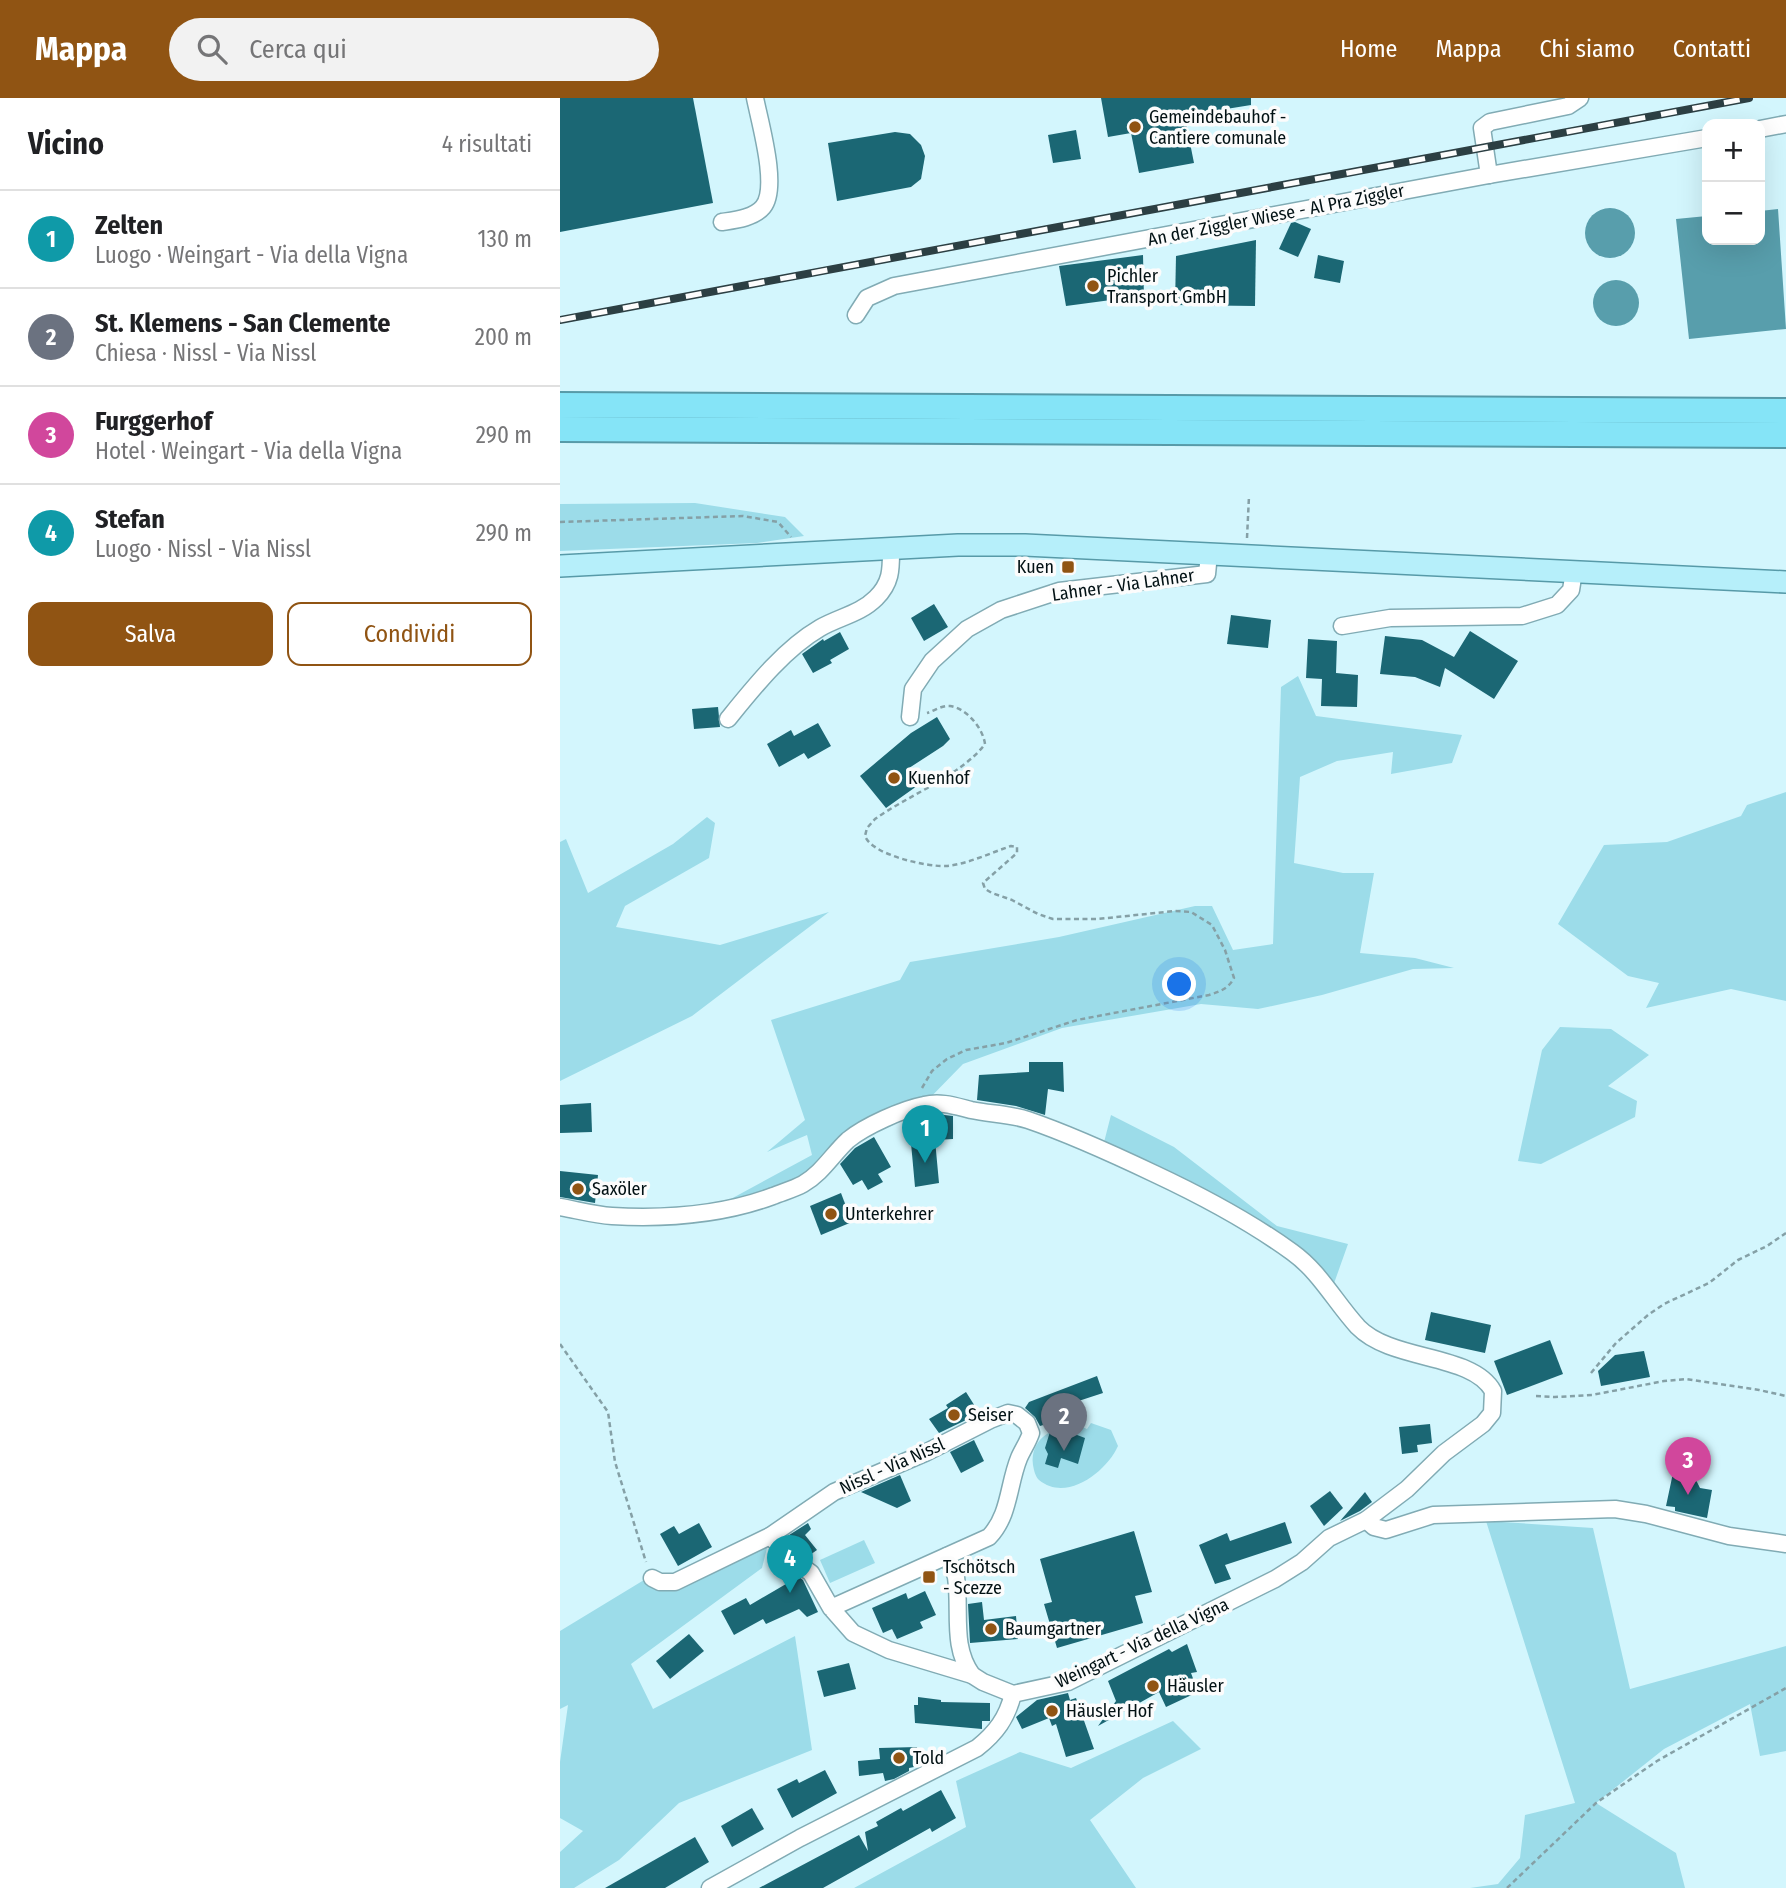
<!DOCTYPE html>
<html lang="it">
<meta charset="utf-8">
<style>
:root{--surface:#fff;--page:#f2f2f2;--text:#202124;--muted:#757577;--line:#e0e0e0;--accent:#905413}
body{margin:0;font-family:"Fira Sans Condensed",sans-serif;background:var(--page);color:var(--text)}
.controls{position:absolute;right:21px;top:21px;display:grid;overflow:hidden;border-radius:14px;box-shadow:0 7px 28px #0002}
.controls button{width:63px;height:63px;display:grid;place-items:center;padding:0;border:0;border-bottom:2px solid var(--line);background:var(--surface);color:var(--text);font:35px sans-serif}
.you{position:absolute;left:620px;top:887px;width:24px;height:24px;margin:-18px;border:5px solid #fff;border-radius:50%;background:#1a73e8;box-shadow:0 0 0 10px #1a73e833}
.badge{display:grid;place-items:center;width:46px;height:46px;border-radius:50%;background:var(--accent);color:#fff;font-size:23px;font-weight:700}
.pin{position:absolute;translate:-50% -58px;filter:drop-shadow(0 2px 4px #0008)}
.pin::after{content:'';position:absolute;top:37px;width:24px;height:21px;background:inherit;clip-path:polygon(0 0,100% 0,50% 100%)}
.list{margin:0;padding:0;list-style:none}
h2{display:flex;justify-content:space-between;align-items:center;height:91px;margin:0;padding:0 28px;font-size:30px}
h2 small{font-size:23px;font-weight:400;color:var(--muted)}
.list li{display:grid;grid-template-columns:46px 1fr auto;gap:21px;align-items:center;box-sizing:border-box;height:98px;padding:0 28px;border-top:2px solid var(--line)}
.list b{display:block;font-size:26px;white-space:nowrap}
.list p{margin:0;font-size:23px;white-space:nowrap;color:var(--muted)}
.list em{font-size:23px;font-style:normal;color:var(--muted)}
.actions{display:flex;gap:14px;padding:21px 28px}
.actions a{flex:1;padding:16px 0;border:2px solid var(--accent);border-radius:14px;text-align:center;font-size:24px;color:var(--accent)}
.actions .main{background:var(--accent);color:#fff}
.icon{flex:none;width:38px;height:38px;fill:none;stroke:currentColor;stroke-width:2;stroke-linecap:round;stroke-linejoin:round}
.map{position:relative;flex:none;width:1226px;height:1790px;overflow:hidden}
header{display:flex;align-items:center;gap:42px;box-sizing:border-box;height:98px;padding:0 35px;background:var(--accent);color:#fff}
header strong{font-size:33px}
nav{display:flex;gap:38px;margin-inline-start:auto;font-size:24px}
.search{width:490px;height:63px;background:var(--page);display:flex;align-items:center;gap:18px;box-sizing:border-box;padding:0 24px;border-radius:38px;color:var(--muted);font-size:26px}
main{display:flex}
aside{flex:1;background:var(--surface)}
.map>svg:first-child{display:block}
</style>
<header>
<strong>Mappa</strong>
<div class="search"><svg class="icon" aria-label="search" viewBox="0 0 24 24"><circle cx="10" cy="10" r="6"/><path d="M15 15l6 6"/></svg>Cerca qui</div>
<nav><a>Home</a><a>Mappa</a><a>Chi siamo</a><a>Contatti</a></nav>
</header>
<main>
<aside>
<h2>Vicino<small>4 risultati</small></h2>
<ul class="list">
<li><span class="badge" style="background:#0f9aa8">1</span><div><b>Zelten</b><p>Luogo · Weingart - Via della Vigna</p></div><em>130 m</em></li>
<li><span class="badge" style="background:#6b7280">2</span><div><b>St. Klemens - San Clemente</b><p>Chiesa · Nissl - Via Nissl</p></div><em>200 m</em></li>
<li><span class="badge" style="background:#d1479c">3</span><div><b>Furggerhof</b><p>Hotel · Weingart - Via della Vigna</p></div><em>290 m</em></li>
<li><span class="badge" style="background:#0f9aa8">4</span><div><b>Stefan</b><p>Luogo · Nissl - Via Nissl</p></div><em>290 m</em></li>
</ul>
<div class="actions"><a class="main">Salva</a><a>Condividi</a></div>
</aside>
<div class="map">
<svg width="1226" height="1790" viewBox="0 0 1226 1790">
<rect width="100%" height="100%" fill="#d3f6fd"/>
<g fill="#9cdce9">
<path d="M135,405L225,419L244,438L197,445L0,453V406Z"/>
<path d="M738,578L756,618L902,637L892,665L831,676L833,654L777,663L740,679L734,765L783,775H814L800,855L855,860L894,870L853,871L762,897L698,911L641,906L502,930L403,966L363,1007L319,1024L242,1087L145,1115L252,1057L247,1037L207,1054L245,1022L211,922L340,882L350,864L499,839L635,808H652L673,852L713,846L721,589Z"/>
<path d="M1226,694V903L1171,891L1086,910L1099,885L1068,878L998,826L1044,747L1107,744L1181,718L1187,707Z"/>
<path d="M147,719L155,725L149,760L65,808L56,829L160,847L269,814L132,918L0,983V744L6,741L28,795L113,746Z"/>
<path d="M1000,929L1051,931L1089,957L1048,988L1077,1003L1075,1019L981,1066L958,1063L982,952Z"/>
<path d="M551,1017L614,1049L717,1128L788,1146L772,1191L663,1114L541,1056Z"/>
<path d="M513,1325L527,1331L531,1325L551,1332L558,1348C547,1373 507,1405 479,1382C475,1378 474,1372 473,1367C470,1341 491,1331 513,1325Z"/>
<path d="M926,1423L1033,1430L1070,1591L1226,1548V1653L1200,1658L1190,1606L1104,1651L1036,1705L1116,1755L1125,1790H910L938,1786L960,1760L965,1717L1015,1705Z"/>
<path d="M210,1438L202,1470L71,1566L93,1611L235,1538L252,1652L119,1705L59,1762L14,1790H0V1754L23,1733L0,1720V1664L8,1607L0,1611V1533L84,1482L92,1480L100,1484Z"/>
<path d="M304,1442L315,1465L270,1485L260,1462Z"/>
<path d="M613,1623L641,1651L583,1680L530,1722L576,1790H294L406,1729L396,1683L460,1654L511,1670Z"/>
</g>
<g fill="#589eac">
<circle cx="1050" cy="135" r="25"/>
<path d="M1218,111L1226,231L1129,241L1116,121L1147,118V142H1200V113Z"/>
<circle cx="1056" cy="205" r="23"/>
</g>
<g fill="#1b6774">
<path d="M0,0H133L153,105L0,134Z"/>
<path d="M541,0H691V7L660,12L661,18L626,25L634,65L579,75L571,35L548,39Z"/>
<path d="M516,32L521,61L493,65L488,37Z"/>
<path d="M335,34L350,36L361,47L365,58L361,81L351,89L277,103L268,45Z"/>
<path d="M735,124L751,131L738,159L719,151L731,125Z"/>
<path d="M696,142L695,208L615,207L616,158Z"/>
<path d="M583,157L584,201L566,200L506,208L499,168Z"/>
<path d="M758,157L784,163L780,185L754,180Z"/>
<path d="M374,506L388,529L364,543L351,520Z"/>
<path d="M671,517L711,522L708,550L667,546Z"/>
<path d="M910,533L958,563L934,601L885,570L880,589L855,579L820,576L825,538L862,542L894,559Z"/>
<path d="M280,534L289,551L270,562L272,565L253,575L242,556L263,541L264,543Z"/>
<path d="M748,541L777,543L776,575L798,577L797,609L761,608L762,581L746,580Z"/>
<path d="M158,609L160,629L134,631L132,611Z"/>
<path d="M377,619L390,641L383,648L346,672L357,688L326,710L300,678L351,635Z"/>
<path d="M258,625L271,648L248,661L244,655L219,669L207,646L231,632L234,638Z"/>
<path d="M469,964H503L504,994L488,991L485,1017L456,1008L417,1002L419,977L469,974Z"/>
<path d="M31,1005L32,1034L0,1035V1007Z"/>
<path d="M376,1016L393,1018V1041L375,1042L379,1085L355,1089L351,1045L360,1043L355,1020Z"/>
<path d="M314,1039L331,1069L318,1076L323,1084L308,1092L302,1082L293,1087L280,1066L295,1050Z"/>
<path d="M0,1073L38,1077L35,1105L0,1099Z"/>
<path d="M281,1095L292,1124L261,1137L250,1108Z"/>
<path d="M871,1214L931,1227L925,1255L865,1242Z"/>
<path d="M990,1242L1003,1276L947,1297L934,1263Z"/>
<path d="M1084,1253L1090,1279L1041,1288L1038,1273L1055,1257Z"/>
<path d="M537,1278L543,1295L497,1310L504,1332L525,1340L518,1366L501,1360L498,1370L485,1366L488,1356L485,1350L493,1324L480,1328L475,1319L465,1310L469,1304Z"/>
<path d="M406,1294L418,1313L404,1323L379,1335L369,1321L388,1310L386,1307Z"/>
<path d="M870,1326L872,1345L857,1347L858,1354L842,1356L839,1329Z"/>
<path d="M414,1342L424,1363L401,1375L390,1354Z"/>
<path d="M1113,1375L1135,1380L1140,1390L1152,1392L1147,1420L1115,1413V1409L1106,1408Z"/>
<path d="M340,1377L351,1403L337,1410L301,1394Z"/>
<path d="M770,1393L783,1410L764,1428L750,1408Z"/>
<path d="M805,1394L812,1404L800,1413L780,1423Z"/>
<path d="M725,1424L732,1445L665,1467L671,1481L655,1486L639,1447L667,1435L670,1443Z"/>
<path d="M139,1425L152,1449L118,1468L100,1436L114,1428L119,1436Z"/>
<path d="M248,1425L251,1431L245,1437L257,1452L247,1459L226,1439Z"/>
<path d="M574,1433L592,1494L575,1498L583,1525L497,1550L484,1506L492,1504L480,1461Z"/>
<path d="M226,1469L243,1482L258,1514L247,1519L239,1511L206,1526L203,1521L174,1537L161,1513L186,1500L190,1507L226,1486L218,1476Z"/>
<path d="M365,1493L376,1517L360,1524L363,1530L337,1541L332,1531L323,1535L312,1510L346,1495L348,1501Z"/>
<path d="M422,1504L424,1522L456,1518L458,1541L410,1545L408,1506Z"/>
<path d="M129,1536L144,1553L110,1581L96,1563Z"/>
<path d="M627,1546L637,1574L631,1575L638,1594L606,1609L599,1594L538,1628L556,1603L548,1583L609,1551L612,1554Z"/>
<path d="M289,1565L296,1591L264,1599L257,1573Z"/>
<path d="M508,1595L510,1602L516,1600L534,1651L506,1659L496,1626L492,1628L489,1620L462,1631L456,1619L477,1602Z"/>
<path d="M358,1599L381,1602V1604L430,1605V1623H422V1631L355,1625L354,1607H358Z"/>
<path d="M357,1649L359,1668L349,1670V1673L334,1681L325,1683L323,1675L299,1678L298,1663L320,1661L319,1650Z"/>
<path d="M265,1672L277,1695L232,1720L217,1691L237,1681L239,1685Z"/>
<path d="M381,1692L396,1720L372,1734L370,1730L263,1790H199L299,1737L308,1753L305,1734L318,1728L316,1724L341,1710L343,1713Z"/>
<path d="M192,1710L204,1731L172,1749L161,1728Z"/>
<path d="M135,1739L149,1764L105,1790H45Z"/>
</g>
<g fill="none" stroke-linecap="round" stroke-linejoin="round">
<defs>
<g id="minor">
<path d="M1200,31L1226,26"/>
<path d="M929,77L922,30L930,24L1008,8L1020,0"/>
<path d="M162,124C175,122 194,120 203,109C219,90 200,25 195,0"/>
<path d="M296,217L307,200L334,188L929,77L1147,40"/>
<path d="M782,528L830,520L962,518L997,507L1011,492L1014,473"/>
<path d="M350,619L353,591L372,563L407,531L441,512L499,493L647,476L649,456"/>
<path d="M168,621C194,589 224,551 260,530C279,519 300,516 316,500C332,484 331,470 331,450"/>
<path d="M0,1109C17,1112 35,1117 52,1118C106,1121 162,1117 213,1098C223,1094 234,1091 243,1086C262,1075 272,1057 288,1042C305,1028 343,1011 364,1007C381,1003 395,1008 411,1012C430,1016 450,1016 468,1022C512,1037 553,1056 595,1076C642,1098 689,1123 732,1154C760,1174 775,1204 798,1229C832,1264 912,1255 933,1293L932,1315L923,1326L884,1355L847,1391L806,1422L769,1440L742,1464L715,1481L508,1584L453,1596L423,1584L412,1577L329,1552L293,1535L271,1510L251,1475L237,1465L210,1438L274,1394L365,1355L430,1322L448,1315L457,1317L467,1325L471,1335C468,1344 463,1351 459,1360C448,1387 450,1417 429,1439L271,1510"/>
<path d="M806,1422L814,1429L826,1432L873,1417L1055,1411L1086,1416L1169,1438L1226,1446"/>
<path d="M387,1458C390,1465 394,1472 396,1479C401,1513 391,1548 412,1577"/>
<path d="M92,1480L100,1484H115L210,1438"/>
<path d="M150,1790L240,1740L417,1650C436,1635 447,1620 453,1596"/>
</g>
<path id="major" d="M0,468L398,447H465L1226,484"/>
<g id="highway">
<path d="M0,307L1226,313"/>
<path d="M0,331L1226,337"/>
</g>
</defs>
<use href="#minor" stroke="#81abb4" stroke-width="19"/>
<use href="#major" stroke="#579aa8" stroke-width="24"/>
<use href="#highway" stroke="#579aa8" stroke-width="28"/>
<g stroke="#85a0a6" stroke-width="2.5" stroke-dasharray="5 3.5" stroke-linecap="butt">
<path d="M0,424L183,418L218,424L231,439"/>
<path d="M687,440L689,398"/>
<path d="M362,990L372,973L387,961L406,952L446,945L517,922L649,897C661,893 668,891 674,880L665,852L652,827L631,814L615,813L538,821H493L478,816L452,802L432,795L425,791L423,785L457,755V749L451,748C430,755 408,766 386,768C367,769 312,757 305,738L307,730L315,721C347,698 402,677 425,646C423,630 406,610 390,608C382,607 374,613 367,615"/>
<path d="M0,1246L48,1314L55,1364L86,1464"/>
<path d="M1031,1275L1056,1245L1088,1217L1104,1206L1149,1185L1178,1162L1207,1148L1226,1135"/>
<path d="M976,1298L995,1299L1032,1297L1104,1283L1126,1281L1199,1292L1226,1298"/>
<path d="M947,1790L1036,1705L1097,1663L1226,1590"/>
</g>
<use href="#minor" stroke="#fff" stroke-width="16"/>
<use href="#major" stroke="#b6effa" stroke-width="21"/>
<use href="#highway" stroke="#85e4f7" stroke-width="24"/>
<defs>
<path id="rail" d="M0,222L1189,0"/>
</defs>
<use href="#rail" stroke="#2c3f43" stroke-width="8"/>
<use href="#rail" stroke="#fcfcfc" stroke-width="5" stroke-dasharray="16" stroke-linecap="butt"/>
</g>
<g fill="#905413" stroke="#fcfcfc" stroke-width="2.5">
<circle cx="575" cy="29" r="7"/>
<circle cx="533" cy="188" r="7"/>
<rect x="501" y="462" width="14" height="14" rx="3.5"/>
<circle cx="334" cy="680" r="7"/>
<circle cx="18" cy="1091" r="7"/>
<circle cx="271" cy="1116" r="7"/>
<circle cx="394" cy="1317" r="7"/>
<rect x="362" y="1472" width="14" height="14" rx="3.5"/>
<circle cx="431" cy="1531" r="7"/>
<circle cx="593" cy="1588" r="7"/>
<circle cx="492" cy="1613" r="7"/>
<circle cx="339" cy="1660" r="7"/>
</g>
<g text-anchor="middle" stroke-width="7" stroke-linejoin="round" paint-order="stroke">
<g font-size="18" fill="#021114" stroke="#fcfcfc" text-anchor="start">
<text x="589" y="25">Gemeindebauhof -<tspan x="589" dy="21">Cantiere comunale</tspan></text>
<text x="547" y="184">Pichler<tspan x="547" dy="21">Transport GmbH</tspan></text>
<text x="494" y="475" text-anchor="end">Kuen</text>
<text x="348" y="686">Kuenhof</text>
<text x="32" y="1097">Saxöler</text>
<text x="285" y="1122">Unterkehrer</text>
<text x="408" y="1323">Seiser</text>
<text x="383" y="1475">Tschötsch<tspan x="383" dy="21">- Scezze</tspan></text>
<text x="445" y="1537">Baumgartner</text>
<text x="607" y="1594">Häusler</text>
<text x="506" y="1619">Häusler Hof</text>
<text x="353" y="1666">Told</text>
</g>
<g font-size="18" fill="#021114" stroke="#fcfcfc">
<text transform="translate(716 117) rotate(-11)" y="6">An der Ziggler Wiese - Al Pra Ziggler</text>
<text transform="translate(563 487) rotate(-8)" y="6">Lahner - Via Lahner</text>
<text transform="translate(332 1368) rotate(-24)" y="6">Nissl - Via Nissl</text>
<text transform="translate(582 1545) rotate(-25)" y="6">Weingart - Via della Vigna</text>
</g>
</g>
</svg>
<div class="controls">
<button>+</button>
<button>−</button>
</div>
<div class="you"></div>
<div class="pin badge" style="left:365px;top:1065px;background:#0f9aa8">1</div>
<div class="pin badge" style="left:504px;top:1353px;background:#6b7280">2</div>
<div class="pin badge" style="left:1128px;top:1397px;background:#d1479c">3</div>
<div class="pin badge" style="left:230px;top:1495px;background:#0f9aa8">4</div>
</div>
</main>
